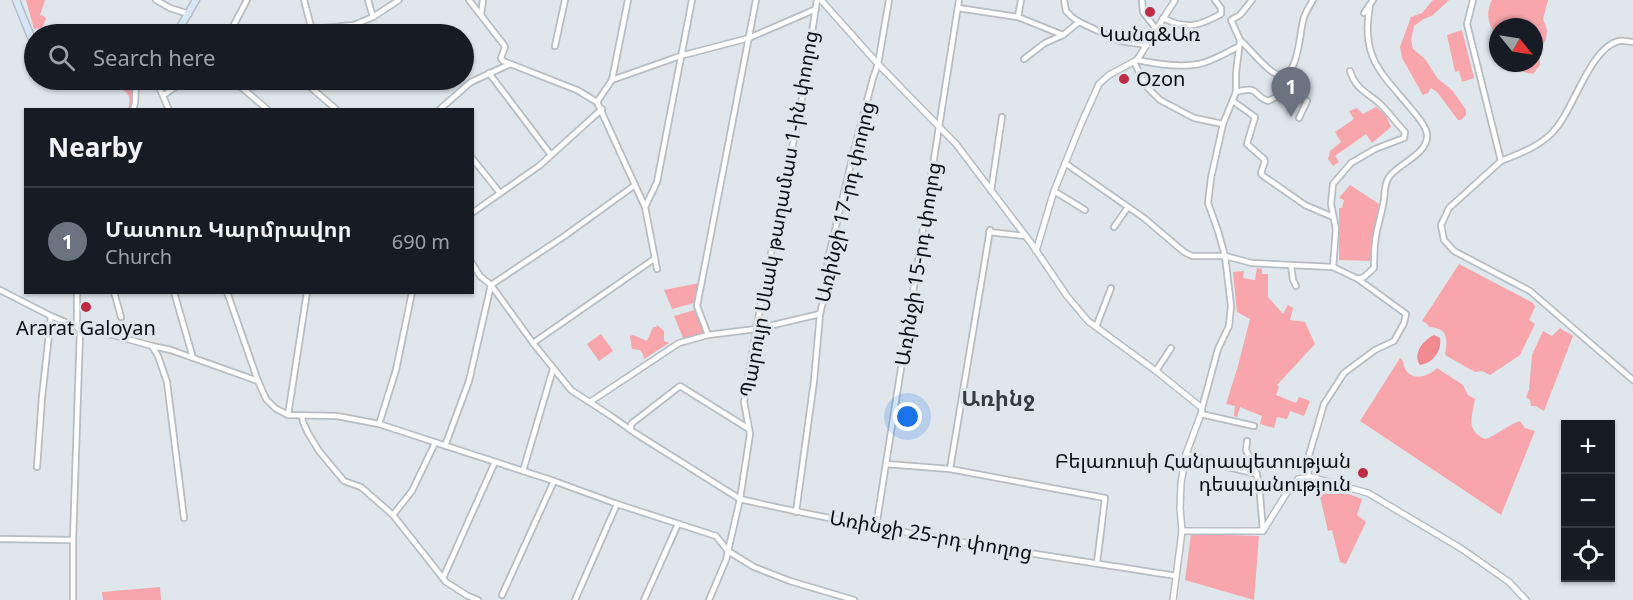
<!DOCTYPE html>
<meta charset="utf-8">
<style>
:root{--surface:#171b24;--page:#242831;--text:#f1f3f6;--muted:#9ea1a6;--line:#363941;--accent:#0f766e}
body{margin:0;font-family:"Noto Sans","Noto Sans Armenian",sans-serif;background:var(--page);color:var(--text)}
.controls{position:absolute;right:18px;bottom:18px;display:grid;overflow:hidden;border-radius:0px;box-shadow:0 2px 4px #0004}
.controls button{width:54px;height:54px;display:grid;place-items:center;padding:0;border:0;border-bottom:2px solid var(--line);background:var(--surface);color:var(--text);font:30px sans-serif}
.compass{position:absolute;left:1489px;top:18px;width:54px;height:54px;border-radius:50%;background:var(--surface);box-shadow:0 2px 4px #0004;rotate:120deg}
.you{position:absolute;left:908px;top:417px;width:21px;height:21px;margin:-15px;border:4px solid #fff;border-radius:50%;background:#1a73e8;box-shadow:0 0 0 9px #1a73e833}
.badge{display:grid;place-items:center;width:39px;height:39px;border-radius:50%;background:var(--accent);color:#fff;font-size:20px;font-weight:700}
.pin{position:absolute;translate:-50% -50px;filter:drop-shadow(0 2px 3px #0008)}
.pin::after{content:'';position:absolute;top:32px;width:21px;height:18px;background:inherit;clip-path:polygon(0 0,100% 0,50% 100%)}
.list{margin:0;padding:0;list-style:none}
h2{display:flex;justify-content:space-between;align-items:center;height:78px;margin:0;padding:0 24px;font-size:26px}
h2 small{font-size:20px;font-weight:400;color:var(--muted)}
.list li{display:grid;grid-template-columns:39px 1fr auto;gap:18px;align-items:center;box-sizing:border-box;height:108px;padding:0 24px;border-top:2px solid var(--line)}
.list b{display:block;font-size:22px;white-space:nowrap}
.list p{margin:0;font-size:20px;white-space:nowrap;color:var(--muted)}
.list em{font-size:20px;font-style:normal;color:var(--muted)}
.icon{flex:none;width:33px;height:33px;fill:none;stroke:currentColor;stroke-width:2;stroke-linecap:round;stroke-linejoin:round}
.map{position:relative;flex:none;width:1633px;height:600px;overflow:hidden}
.search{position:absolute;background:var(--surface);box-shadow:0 2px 4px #0004;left:24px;top:24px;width:450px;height:66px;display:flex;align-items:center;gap:15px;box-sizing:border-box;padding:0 21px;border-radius:33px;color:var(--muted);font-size:22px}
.panel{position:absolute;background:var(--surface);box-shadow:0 2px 4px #0004;left:24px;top:108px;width:450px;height:186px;border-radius:0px}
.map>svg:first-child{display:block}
</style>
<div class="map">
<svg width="1633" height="600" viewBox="0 0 1633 600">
<rect width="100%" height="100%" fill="#dfe6ec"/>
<g fill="#f8a6ab">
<path d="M26,0H45L40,15L45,17L46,19L42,28L34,29Z"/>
<path d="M1433,0H1449L1433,15L1422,20L1414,26L1411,40L1413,49L1425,59L1438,79L1452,90L1466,110V115L1461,120H1458L1437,92L1431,88L1428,93L1423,95L1402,58L1400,47L1411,17L1422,13Z"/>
<path d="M1492,0H1548L1543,19L1547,30L1546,39L1539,53L1540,65L1533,74L1520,71L1516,67L1515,63H1534V27H1498V37C1488,26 1485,14 1492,0Z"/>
<path d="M1462,30L1474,78L1462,82L1459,71L1455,72L1447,35Z"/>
<path d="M52,80H70L83,84L133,83V103L130,109H128C130,101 131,95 123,90L59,85Z"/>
<path d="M1376,107L1386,115L1391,127L1372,143L1366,134L1335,156L1339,162L1333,166L1328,159L1330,151L1341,142L1335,132L1354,119L1349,111L1357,108L1363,114Z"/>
<path d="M1350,185L1379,204L1373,261L1339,260V208H1342L1344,200L1339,198Z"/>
<path d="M1459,264L1533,303L1535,307L1529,320L1535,324L1520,355L1490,375L1482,371L1475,372L1445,355C1448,339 1448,328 1429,327L1426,323L1422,321Z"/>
<path d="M1257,268L1262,269V274H1268V297L1283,314L1288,305L1293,308L1290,320L1305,322L1315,344L1277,385L1279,387L1276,395L1296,403L1299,397L1310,401L1304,416L1290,411L1287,419L1277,417L1274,428L1260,424L1262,416L1240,407L1237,417L1234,416L1235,406L1226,404L1238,366L1250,319L1237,312L1233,272L1244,271L1243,278L1255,280Z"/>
<path d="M699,283L694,303L672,309L664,290Z"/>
<path d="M695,310L705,333L684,340L674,316Z"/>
<path d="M657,325L664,331V341L669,343L644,359L643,354L640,350L632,349L630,336L633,335L647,341L653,327H656Z"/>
<path d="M1560,328L1573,336L1544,411L1536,406H1531L1530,400L1526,397L1529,390L1532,355L1543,331L1552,336Z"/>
<path d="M601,334L613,351L599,361L587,344Z"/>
<path d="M1400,358L1403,361C1405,381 1425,380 1437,368L1463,385L1468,395L1475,399C1472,417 1465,430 1485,439C1498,435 1507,425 1520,421L1525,428L1535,431L1501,515L1360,421Z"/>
<path d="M1328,486L1362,499L1357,515L1366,522L1346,564L1340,562L1332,530L1328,531L1318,488L1327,491Z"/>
<path d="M1191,534L1259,536L1254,600L1185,580Z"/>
<path d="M160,587L161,600H103L102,592Z"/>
</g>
<path fill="#f28a91" d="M1434,335L1440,338C1442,351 1433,363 1420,365C1412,354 1423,340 1434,335Z"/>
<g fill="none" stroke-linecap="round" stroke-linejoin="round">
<defs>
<g id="minor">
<path d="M156,0L170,8L189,14"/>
<path d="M304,0L313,34"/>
<path d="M368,0L373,17"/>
<path d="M469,0L504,45L505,47L501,58L503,61L577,90L597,102L645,207L657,269"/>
<path d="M1064,0L1066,11L1072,17L1079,22L1120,41L1147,45"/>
<path d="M1142,0L1143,12L1156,29"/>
<path d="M1473,0L1467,24L1501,161C1521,153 1544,145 1557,127C1574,107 1591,47 1619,41C1623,40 1629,42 1633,42"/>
<path d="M958,8L1018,17L1063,35"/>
<path d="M1364,13L1373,0"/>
<path d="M481,15L483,0"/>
<path d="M1018,17L1021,0"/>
<path d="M1163,18C1187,30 1199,26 1221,14V8L1215,0"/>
<path d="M313,29L354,25L373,17L399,0"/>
<path d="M230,32L247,0"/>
<path d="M218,34L224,32L248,34"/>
<path d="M1240,40C1250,49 1259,61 1270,70C1298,93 1299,35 1303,21C1304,14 1309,7 1313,0"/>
<path d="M555,46L565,0"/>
<path d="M1024,59L1045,43L1063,35L1079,22"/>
<path d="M1137,60C1156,64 1179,68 1199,64C1213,61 1225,53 1238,47"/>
<path d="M1134,62L1146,86L1160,100L1194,118L1223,124"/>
<path d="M489,73L551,155"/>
<path d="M156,80L169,110"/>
<path d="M233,80L268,110"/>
<path d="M302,80L337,110"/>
<path d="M612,80L680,56L749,38L816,9"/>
<path d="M1236,92C1261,85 1252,96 1268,101C1283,93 1292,89 1307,101L1299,118"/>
<path d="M164,95L185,80"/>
<path d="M1233,101L1255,117L1247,144L1264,159L1265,161L1261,173L1262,175L1305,205L1333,217"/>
<path d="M597,102L612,80L628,0"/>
<path d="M133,110L135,103L136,80"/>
<path d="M439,110L471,82L510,64"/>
<path d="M472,158L500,193"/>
<path d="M1501,161L1449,208L1441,225L1444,240L1454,251L1530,291L1633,380"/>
<path d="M1065,163L1144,218L1184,252L1192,256H1225L1252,263L1333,267L1336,229L1331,204L1333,184L1351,163L1375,149L1404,138L1405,132C1396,123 1388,111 1379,103C1365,91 1356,89 1350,71"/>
<path d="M991,191L1002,117"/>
<path d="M1054,191L1085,210"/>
<path d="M645,207L657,182L692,0"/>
<path d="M472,213L539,166L602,109"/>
<path d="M1114,227L1128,207"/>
<path d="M989,232L1025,236"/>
<path d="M472,263L480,276L491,285L533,343L571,390L611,416L635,433L740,499L750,434L744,402L759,314L802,98L817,0"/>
<path d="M1291,266L1293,280L1296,286"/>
<path d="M1358,279L1364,277L1374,268C1374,257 1374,246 1376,236C1378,224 1382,212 1384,200C1385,192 1384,184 1389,177C1399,163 1429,154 1427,134C1426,126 1418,117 1413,111C1382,73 1360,59 1370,5"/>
<path d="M0,290L51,316L77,327"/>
<path d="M114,292L121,317"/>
<path d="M174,292L193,358"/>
<path d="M227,292L258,381L266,399L275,408L288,415L337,416L379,424L554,481L617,504L716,536L728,551L754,567L790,581L854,600"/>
<path d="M1096,327L1111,288"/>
<path d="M80,331L113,335L152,346L158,356L167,382L184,518"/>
<path d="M708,335L697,306L756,0"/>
<path d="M533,343L654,259"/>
<path d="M152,346L171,350L258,381"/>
<path d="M1156,371L1171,348"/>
<path d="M590,402L679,343L708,335L756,329L820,314"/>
<path d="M1202,408L1218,349L1229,326L1231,306L1225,256L1218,231L1208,203L1211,178L1223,124L1236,92V73L1240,40L1231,20L1240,15L1252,0"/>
<path d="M1201,414L1254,426"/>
<path d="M288,415L307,292"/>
<path d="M302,416L303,422L308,433L319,451L344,481L361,487L393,515L446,582L468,596L478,600"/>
<path d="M379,424L396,370L412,292"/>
<path d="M631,429V424L680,386L749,429"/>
<path d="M1247,441L1246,450L1254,466L1259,483L1263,531"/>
<path d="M445,446L469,381L491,285L566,235L635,185"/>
<path d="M1186,454L1224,466L1257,474"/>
<path d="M886,464L950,469L1105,498L1097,563"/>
<path d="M37,467L42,397L51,316"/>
<path d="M950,469L990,230"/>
<path d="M523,471L553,369"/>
<path d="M1308,477L1309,455L1324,404L1344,373L1375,350L1394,341L1404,323L1406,314L1358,279L1333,267"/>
<path d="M796,512L814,381L820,314L825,293L828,259L854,151L873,78L878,64L889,0"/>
<path d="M393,515L412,491L435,443"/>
<path d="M876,527L959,0"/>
<path d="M0,539L73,540"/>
<path d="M443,578L495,462"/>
<path d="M502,595L554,481"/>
<path d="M73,600V540L80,331L77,327V292"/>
<path d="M575,600L617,504"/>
<path d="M644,600L678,524"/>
<path d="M709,600L726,560L740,499C883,532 1030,553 1176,576"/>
</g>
<g id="tertiary">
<path d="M821,0L878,64L956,144L1031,243L1067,296L1088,321L1156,371L1202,408L1201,414L1186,454L1181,483L1180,508L1182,531L1173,600"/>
<path d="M1036,251L1054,191L1081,124L1099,84L1109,75L1137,60L1175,0"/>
<path d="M1182,531H1263L1286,494L1298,479L1311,477L1368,493L1462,549L1509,582L1526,600"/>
</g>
<g id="secondary">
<path d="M16,0L31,37L34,42"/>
<path d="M176,34L196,0"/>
</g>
</defs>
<use href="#minor" stroke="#b7bdc3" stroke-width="8"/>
<use href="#tertiary" stroke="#b7bdc3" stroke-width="8"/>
<use href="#secondary" stroke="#b7bdc3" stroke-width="9"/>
<use href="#minor" stroke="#fff" stroke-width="4.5"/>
<use href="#tertiary" stroke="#fff" stroke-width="5"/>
<use href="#secondary" stroke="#d5e7f6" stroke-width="6"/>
</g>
<g fill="#bd2c47" stroke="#dfe6ec" stroke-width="2">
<circle cx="1150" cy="12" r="6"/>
<circle cx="1124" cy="79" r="6"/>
<circle cx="86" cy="307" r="6"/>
<circle cx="1363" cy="473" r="6"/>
</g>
<g text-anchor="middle" stroke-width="6" stroke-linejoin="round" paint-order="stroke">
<g font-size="20" fill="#0c0f11" stroke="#dfe6ec">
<text x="1150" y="41">Կանգ&amp;Առ</text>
<text x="1136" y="86" text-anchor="start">Ozon</text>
<text x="86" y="335">Ararat Galoyan</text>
<text x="1351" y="468" text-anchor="end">Բելառուսի Հանրապետության<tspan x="1351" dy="23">դեսպանություն</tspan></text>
</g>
<g font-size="20" fill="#0c0f11" stroke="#dfe6ec">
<text transform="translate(845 202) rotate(-77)" y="7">Առինջի 17-րդ փողոց</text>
<text transform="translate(779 214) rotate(-80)" y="7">Պարույր Սևակ թաղամաս 1-ին փողոց</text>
<text transform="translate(918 264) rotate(-81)" y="7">Առինջի 15-րդ փողոց</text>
<text transform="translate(931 535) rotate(10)" y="7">Առինջի 25-րդ փողոց</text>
</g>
<g font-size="22" font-weight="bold" fill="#373c41" stroke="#dfe6ec">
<text x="998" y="406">Առինջ</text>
</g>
</g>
</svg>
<div class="controls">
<button>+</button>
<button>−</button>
<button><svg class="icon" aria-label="locate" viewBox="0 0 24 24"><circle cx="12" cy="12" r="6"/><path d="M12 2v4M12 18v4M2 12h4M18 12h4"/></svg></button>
</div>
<svg class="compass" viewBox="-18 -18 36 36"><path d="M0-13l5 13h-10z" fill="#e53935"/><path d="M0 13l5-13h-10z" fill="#9ea1a6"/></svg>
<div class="you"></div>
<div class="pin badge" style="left:1291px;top:117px;background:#6b7280">1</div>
<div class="search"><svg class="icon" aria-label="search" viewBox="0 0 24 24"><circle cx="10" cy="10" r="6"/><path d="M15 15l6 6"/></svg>Search here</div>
<section class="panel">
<h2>Nearby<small></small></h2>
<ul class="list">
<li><span class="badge" style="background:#6b7280">1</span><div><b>Մատուռ Կարմրավոր</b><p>Church</p></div><em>690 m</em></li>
</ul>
</section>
</div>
